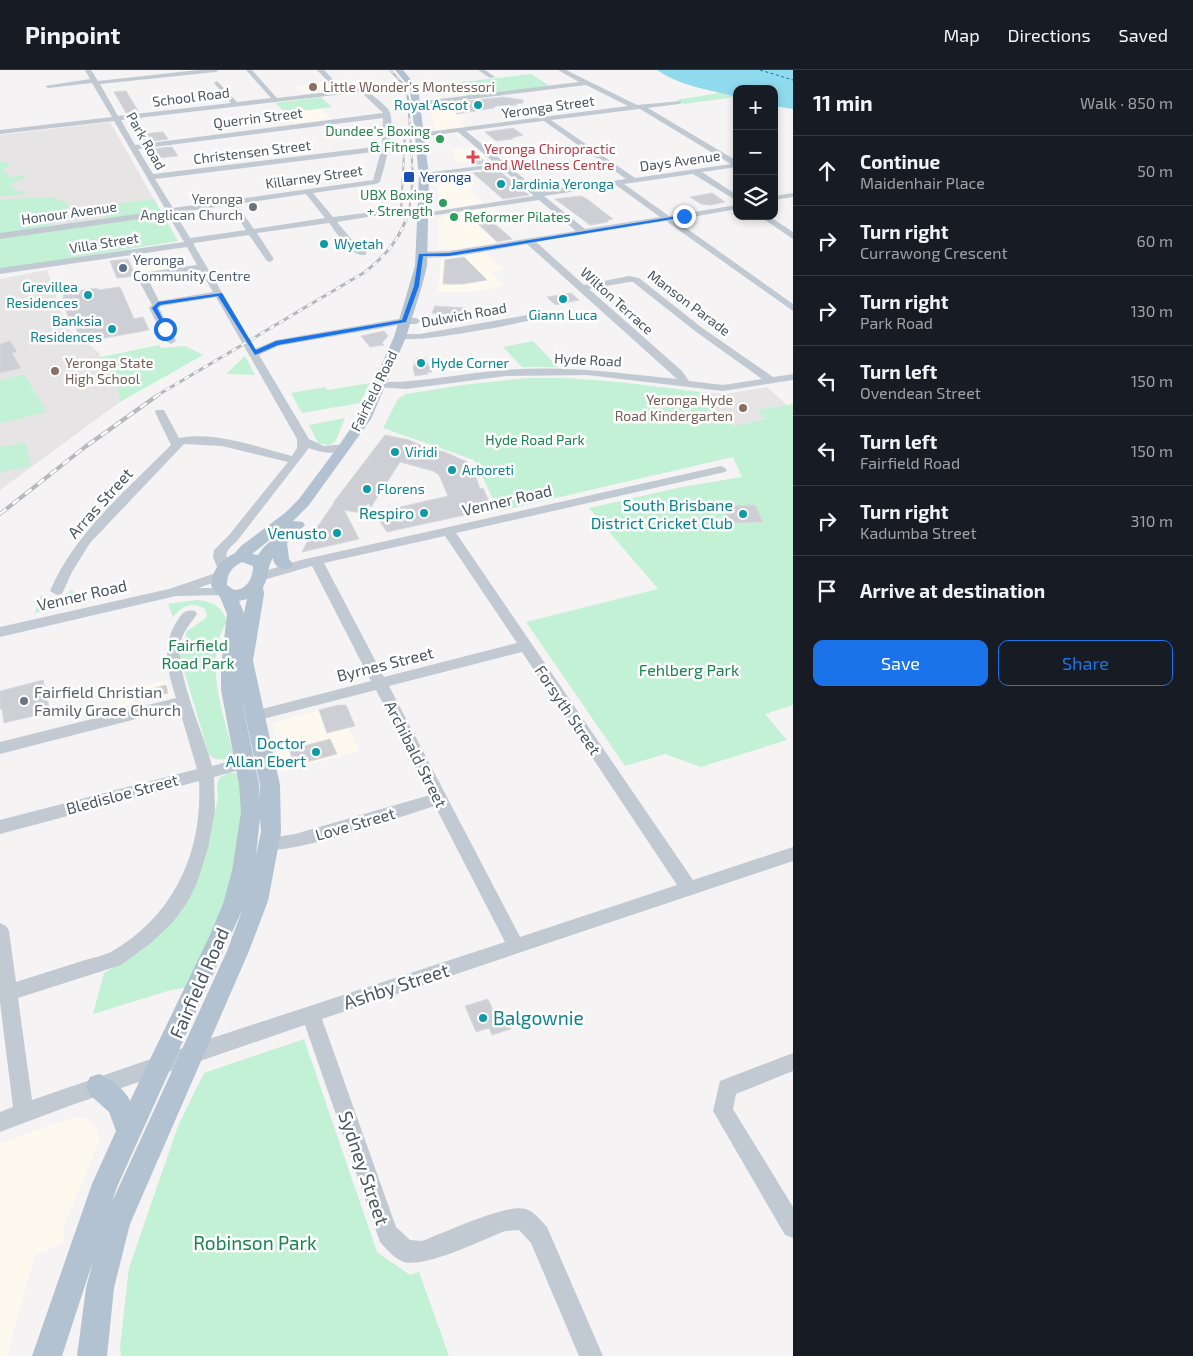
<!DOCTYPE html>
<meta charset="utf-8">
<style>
:root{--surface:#171b24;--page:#242831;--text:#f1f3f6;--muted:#9ea1a6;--line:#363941;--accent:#1a73e8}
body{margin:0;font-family:"Exo 2",sans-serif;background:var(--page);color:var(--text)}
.controls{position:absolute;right:15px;top:15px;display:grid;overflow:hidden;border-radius:10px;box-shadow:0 2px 8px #0003}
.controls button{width:45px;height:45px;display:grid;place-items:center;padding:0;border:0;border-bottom:1px solid var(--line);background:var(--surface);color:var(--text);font:25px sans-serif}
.stop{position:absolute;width:15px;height:15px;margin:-11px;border:4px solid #1a73e8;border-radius:50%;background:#fff}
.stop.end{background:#1a73e8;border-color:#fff;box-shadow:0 1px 5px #0008}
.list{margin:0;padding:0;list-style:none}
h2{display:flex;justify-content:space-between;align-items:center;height:65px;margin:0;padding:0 20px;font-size:21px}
h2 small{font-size:16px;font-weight:400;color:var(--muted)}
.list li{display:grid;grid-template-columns:32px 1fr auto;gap:15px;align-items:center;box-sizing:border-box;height:70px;padding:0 20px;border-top:1px solid var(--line)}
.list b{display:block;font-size:19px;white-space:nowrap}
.list p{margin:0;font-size:16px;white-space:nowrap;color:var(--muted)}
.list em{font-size:16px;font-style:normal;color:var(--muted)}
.actions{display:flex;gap:10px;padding:15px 20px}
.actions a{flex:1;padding:11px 0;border:1px solid var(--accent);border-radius:10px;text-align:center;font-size:18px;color:var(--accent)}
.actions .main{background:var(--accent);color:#fff}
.icon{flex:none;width:28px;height:28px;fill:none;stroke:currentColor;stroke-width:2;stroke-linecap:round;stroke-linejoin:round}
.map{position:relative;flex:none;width:793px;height:1286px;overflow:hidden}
header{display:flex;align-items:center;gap:30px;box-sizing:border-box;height:70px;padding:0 25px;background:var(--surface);border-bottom:1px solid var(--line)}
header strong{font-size:24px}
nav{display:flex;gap:28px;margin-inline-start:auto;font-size:18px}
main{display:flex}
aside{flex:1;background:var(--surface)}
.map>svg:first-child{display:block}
</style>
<header>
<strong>Pinpoint</strong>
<nav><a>Map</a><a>Directions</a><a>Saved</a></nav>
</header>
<main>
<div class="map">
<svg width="793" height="1286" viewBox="0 0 793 1286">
<rect width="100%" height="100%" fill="#f5f3f3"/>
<g fill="#fdf9ef">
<path d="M325,12L333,19L304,24L296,16Z"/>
<path d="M462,30L478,42L461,44L467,49L458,51L467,58L434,60L431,35Z"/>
<path d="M321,39L332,49L295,54L285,43Z"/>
<path d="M473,77L487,88L457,93L451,80Z"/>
<path d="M455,105L476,117L469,119L484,133L442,139L438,138V115H442L443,111L440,108Z"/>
<path d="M492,137L509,153L497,155L514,171L457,179H439V151L442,146Z"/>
<path d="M485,182L503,199L491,202L506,216L470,222H437L440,204V191Z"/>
<path d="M169,192L172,198L136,205L132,196Z"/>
<path d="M167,610L171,625L119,637L114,623Z"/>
<path d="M345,633L355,656L349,658L360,681L284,701L272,653Z"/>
<path d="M75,1047L85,1048L96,1058L100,1070L64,1156L63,1173L35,1185L7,1286H0V1073Z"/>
</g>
<g fill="#e6e4e5">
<path d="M110,52L160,140L0,163V65Z"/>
<path d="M47,200L67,258L98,282L116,311L120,332L0,420V209Z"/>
<path d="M767,317L787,335L758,340L767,349L733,356L700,322L726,324Z"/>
</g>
<g fill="#c3f1d5">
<path d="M531,4L550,16L467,27L453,13Z"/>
<path d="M720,23L735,27L684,34L676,30Z"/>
<path d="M321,27L332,37L285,43L276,33Z"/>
<path d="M2,91L12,95L1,100L8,102V107L25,106L23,109L10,115L16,121H26L25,124L0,126V92Z"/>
<path d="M35,127H51L68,134C72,150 56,150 47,156L105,148L100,136L154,129L178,171L0,200V130Z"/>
<path d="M533,271L558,297H522L503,277Z"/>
<path d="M159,275L161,278L185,276L203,285L120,332L116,311L101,287Z"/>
<path d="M245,286L255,305L226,304Z"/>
<path d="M24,304L47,342L0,353V310Z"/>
<path d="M527,308H566L619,312L700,322L733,356L767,349L757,340L793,334V635L765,644L787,670L701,697L665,684L625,696L526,552L658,519L589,438L682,417L742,407L733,387L499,441L474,390L383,358L398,329L406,324L462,315Z"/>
<path d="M370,313L360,333L302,343L291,323L326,317L327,320Z"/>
<path d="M345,348L335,372L329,375L318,373L309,355Z"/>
<path d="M26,373L31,396L0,402V377Z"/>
<path d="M72,520L79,528L86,530L35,543L41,525C57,540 59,527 72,520Z"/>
<path d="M196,530C211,531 222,536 227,551C203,590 223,641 233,683L232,687C224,690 216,691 209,685L180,587L187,561L205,549L207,545L205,539C192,531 182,536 173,547L168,534Z"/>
<path d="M228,703H237L241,709L245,732L233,811L189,917L171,920L93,944L104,903L128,889L206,783L218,728L217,715L219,708Z"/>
<path d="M304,969L377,1182L410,1205L419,1202L449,1286H121L120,1277L129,1198L178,1056L204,1003Z"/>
</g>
<path fill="#90daee" d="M657,0H793V39L774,36V19H737V27C710,20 680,16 657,0Z"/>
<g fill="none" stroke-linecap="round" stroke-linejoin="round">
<path stroke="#0c7c9b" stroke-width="1" stroke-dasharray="3 2.5" stroke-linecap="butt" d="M760,0L793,10"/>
</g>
<g fill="#cdcfd5" stroke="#d7d9de">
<path d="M126,21L138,41L126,43L114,22Z"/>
<path d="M503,27L523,30V33L515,34L517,35L496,36L494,38L456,44L467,31Z"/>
<path d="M513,58L523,65L511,68L513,69L496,71L485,62Z"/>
<path d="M163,62L168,69L146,72L141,64Z"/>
<path d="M172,77L178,86L156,88L150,79Z"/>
<path d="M477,85L487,93L475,95L465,86Z"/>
<path d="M498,100L529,125L503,129L473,103Z"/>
<path d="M712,123L725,132L711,135L701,134L690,127Z"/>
<path d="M581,126L587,129L613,149L608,150V152L590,155L555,129Z"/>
<path d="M486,144L496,155L512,169L497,172L470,146Z"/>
<path d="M464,187L487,210L463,214H443L445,190Z"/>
<path d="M128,189L136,206L117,208L110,191Z"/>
<path d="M120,217L134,249L143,247L149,260L88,271L78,263L72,251L70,252L62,229L64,227L63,223L97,218L98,220Z"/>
<path d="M571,223L579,230L555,235L547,227Z"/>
<path d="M435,236L466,238L464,247L449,246L432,243Z"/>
<path d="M384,261L388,266L382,273L384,275L370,277L361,266Z"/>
<path d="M10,271L17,282L12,283L21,298L0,303V274Z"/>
<path d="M417,288H425L432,302H427L428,304L415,306L413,297Z"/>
<path d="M385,365L409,370L427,378L445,382L467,392L474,401L480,419L483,418L492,438L468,440L470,443L464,444L465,445L387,462L374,443L448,426L439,405L433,401L400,392L371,437L368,433L361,443L344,440L359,469L302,482L307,472L315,466L318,456L334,433H333Z"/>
<path d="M755,435L763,452L730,453L723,436Z"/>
<path d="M43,610L50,642L4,653L2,639H0V621Z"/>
<path d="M166,615L168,623L136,631L134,623Z"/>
<path d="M339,635H346L355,656L327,663L319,640Z"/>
<path d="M330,669L337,684L295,695L289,680Z"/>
<path d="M488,929L497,949L505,947L511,959L492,965L489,958L476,962L465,936Z"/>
</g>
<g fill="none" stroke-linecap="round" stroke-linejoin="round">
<g fill="#c1cad2" fill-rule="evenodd">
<path d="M85,0H91L98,11L198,0H219L216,2L100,14L118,46L231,33L214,13L217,11L237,32L271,28L246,0H252L277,28L337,21L317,0H324L343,20L387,16V18L368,21C374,27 383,33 388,39C398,52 384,98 380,112L376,114L313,123L333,147L389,140L390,142L386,144L337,152L358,177L366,181V185C350,187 338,164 329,153L257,163L274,189L270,192L267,191L249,165L194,173V175L255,279L276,270L404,248H416L421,251L416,254H404L278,276L259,285L309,369L324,376L345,374L351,377C340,386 321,383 309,378L237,471C225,482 224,483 230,499L223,503L226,506L224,509L198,518H223L230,522L228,525L176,526L0,567V557L169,519L219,502L213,487L214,480L229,465L288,392L222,376L184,374L90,473L72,502L62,524L57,525L50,521C75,462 127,420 171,375L155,342L156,340H164L179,368C216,361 256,377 292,386L297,378V369L216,227L161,236L159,238L176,271L171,274L166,271L149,238L152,235L138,209L147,202L197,195L187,177L0,204V198L184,172L168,145L0,169V163L166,140L114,51L0,64V60L112,47L92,13L48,18L45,16L90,9ZM361,22L383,43L135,75L121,50ZM383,48L382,76L153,104L138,79ZM381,81L373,110L173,138L155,109ZM306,124L325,148L254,159L236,134ZM229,135L246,160L190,168L175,143ZM200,200L213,222L159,231L148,209L150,207Z"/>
<path d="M478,0H485L495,7L490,8Z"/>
<path d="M558,0H566L637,35L681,31V33L679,34L648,38L737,91V97L702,102L737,125V131L693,104L624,114L669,146L737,135V139L675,150L793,234V241L666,151L536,172L584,215L629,206L639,208L701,257L773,307L793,304V310L723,321L587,305L506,306L406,319L376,317L375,315L376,313L380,312C422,313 463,303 506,300C563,295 620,303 677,309L527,174C509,177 428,194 417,185L421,182L449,181L576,161L539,130L428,146V142H431L534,126L500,97L429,106V102H432L496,94L458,62L420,67L416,65L420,63L628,36L586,15L423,35L420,33L423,31L579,12ZM639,39H640L731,94L635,108L551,50ZM543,51H544L626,109L539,121L466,61ZM616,115L660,147L585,159L544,126ZM629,212H633L695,261L762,309L723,315L689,311L682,301L589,219Z"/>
<path d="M793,123V127L774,130V126Z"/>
<path d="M759,146H769L793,162V169Z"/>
<path d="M533,244L538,247L536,249C517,254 406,276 395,267L400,264H420Z"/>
<path d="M721,396L725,398L727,400L725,402L456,463L693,810L793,777V791L322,949L396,1157L410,1170L422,1171C444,1163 507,1133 526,1139C535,1142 541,1151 547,1157L603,1286H579L531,1173L519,1160L505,1161C482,1170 426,1198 404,1192C394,1189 387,1179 380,1172L305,955L69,1036L0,1062V1042L13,1037L0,932V853L6,856L9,861L16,912C38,905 60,898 82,891C91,888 102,886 111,882C174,846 203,782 199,711L0,764V750L197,699L179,638L0,684V672L176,628C167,599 160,575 179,548C183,542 187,539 195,541L197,544C191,553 184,560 181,571C174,602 204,663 212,696L245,687L251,689L253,693L251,697L214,707L215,741L208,778L197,813L187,833L173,852L152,872L121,895L18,928L32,1030L212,968L505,872L435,736C405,745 287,787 263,779L261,774L263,769L295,764L430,725L376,620L255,651L250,650L247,646L250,642L371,611L312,496L260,511L253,507L255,504L301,490ZM445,466L517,573L384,607L324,493ZM522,582L677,815L520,867L389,616Z"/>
<path d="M793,983V1001L736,1024L733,1039L793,1137V1168L785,1165L713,1041L720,1011Z"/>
</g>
<path fill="#b3c2d1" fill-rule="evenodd" d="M395,0H403L418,18L429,106L427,196L422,216L406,267L371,349L309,435L293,451L303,452L305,455L287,473L289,489L293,494L291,498C283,500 274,498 273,488C267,497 269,508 263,517L264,524L253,591L280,715L281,762L268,831L249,881L130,1154L114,1218L107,1286H77L86,1218L93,1191L62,1286H32L92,1114L116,1061L109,1042L90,1025L86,1016L90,1007L99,1004C111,1009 125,1019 130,1031L209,867L223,834L232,801L241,742L239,714L221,620V596L227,544L220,527L211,516L212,506L219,494L226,488L235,483L241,476L285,443L299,429L340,374L357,349L394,267L415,196L419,106L410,18ZM287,456L263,478L258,485L252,484ZM242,492L253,496C253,508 247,520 234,520L227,515C227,503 232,497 242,492ZM247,529L244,543L239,531ZM239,617L260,715V729L259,714ZM260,748L261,762L256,785ZM243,838L227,881L112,1132L117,1117Z"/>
<defs>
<g id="rail-far2">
<path d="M390,0L403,14L408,28L413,108L409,142"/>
<path d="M401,142L405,62"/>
</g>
<g id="rail-far1">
<path d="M401,147V141"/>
<path d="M156,326L365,202C387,185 401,167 409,141"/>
</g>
<path id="rail" d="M0,444L85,377L158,325"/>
</defs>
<use href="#rail-far2" stroke="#b5b8bd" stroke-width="2"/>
<use href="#rail-far1" stroke="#b5b8bd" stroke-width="3"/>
<use href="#rail" stroke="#b5b8bd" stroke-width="4"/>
<use href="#rail-far2" stroke="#fff" stroke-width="1" stroke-dasharray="4.5" stroke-linecap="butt"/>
<use href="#rail-far1" stroke="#fff" stroke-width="2" stroke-dasharray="5.5" stroke-linecap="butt"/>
<use href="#rail" stroke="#fff" stroke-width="2.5" stroke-dasharray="8" stroke-linecap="butt"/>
</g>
<path fill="#1a73e8" d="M684,145L685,147L449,186H423L419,216L406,252L278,275L255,285L218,226L160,235L157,238L168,259L165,260L152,238L158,232L222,223L256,280L276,271L402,250L414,216L419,184L449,183Z"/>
<g fill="#8d6e63" stroke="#fff" stroke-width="2">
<circle cx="313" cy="17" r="5"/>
<circle cx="55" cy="301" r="5"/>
<circle cx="743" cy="338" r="5"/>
</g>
<g fill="#0f9aa8" stroke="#fff" stroke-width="2">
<circle cx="478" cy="35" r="5"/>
<circle cx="501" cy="114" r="5"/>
<circle cx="324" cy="174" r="5"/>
<circle cx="88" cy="225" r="5"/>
<circle cx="563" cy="229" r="5"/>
<circle cx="112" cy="259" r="5"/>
<circle cx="421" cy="293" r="5"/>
<circle cx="395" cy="382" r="5"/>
<circle cx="452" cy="400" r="5"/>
<circle cx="367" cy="419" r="5"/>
<circle cx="424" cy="443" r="5"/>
<circle cx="743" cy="444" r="5"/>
<circle cx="337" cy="463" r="5"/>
<circle cx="316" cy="682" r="5"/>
<circle cx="483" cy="948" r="5"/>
</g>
<g fill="#2e9e5b" stroke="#fff" stroke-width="2">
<circle cx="440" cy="69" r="5"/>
<circle cx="443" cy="133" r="5"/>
<circle cx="454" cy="147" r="5"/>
</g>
<path fill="#e0444e" stroke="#fff" stroke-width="2" d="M470.5 79.5h5v5h5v5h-5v5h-5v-5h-5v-5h5z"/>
<rect fill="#1a4fb4" stroke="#fff" stroke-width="2" x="403" y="101" width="12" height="12" rx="2.5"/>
<g fill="#6b7280" stroke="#fff" stroke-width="2">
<circle cx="253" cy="137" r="5"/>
<circle cx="24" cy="631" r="5"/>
</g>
<circle fill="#5c6f8a" stroke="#fff" stroke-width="2" cx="123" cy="198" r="5"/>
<g text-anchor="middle" stroke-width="5" stroke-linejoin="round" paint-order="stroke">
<g font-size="14" fill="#785e54" stroke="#fff" text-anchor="start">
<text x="323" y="22">Little Wonder's Montessori</text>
<text x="65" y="298">Yeronga State<tspan x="65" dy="16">High School</tspan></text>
<text x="733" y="335" text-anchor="end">Yeronga Hyde<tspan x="733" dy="16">Road Kindergarten</tspan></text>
</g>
<g font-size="14" fill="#4a5661" stroke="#fff">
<text transform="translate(191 27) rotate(-7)" y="5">School Road</text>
<text transform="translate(548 37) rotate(-8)" y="5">Yeronga Street</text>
<text transform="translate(258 48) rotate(-7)" y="5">Querrin Street</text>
<text transform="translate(146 71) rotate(60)" y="5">Park Road</text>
<text transform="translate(252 82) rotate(-7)" y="5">Christensen Street</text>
<text transform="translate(680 91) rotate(-8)" y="5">Days Avenue</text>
<text transform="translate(314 107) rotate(-8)" y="5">Killarney Street</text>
<text transform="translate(69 143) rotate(-8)" y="5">Honour Avenue</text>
<text transform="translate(104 173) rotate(-9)" y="5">Villa Street</text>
<text transform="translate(617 231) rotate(42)" y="5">Wilton Terrace</text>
<text transform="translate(689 233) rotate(37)" y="5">Manson Parade</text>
<text transform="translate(464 245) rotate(-10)" y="5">Dulwich Road</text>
<text transform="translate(588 290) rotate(3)" y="5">Hyde Road</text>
<text transform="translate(374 321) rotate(-64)" y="5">Fairfield Road</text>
</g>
<g font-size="14" fill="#0d838f" stroke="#fff" text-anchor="start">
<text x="468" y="40" text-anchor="end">Royal Ascot</text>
<text x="511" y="119">Jardinia Yeronga</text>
<text x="334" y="179">Wyetah</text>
<text x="78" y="222" text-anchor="end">Grevillea<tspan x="78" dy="16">Residences</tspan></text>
<text x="563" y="250" text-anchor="middle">Giann Luca</text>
<text x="102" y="256" text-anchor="end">Banksia<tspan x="102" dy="16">Residences</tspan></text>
<text x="431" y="298">Hyde Corner</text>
<text x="405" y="387">Viridi</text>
<text x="462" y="405">Arboreti</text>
<text x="377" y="424">Florens</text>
</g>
<g font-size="14" fill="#27864d" stroke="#fff" text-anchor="end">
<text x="430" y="66">Dundee's Boxing<tspan x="430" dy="16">&amp; Fitness</tspan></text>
<text x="433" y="130">UBX Boxing<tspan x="433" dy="16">+ Strength</tspan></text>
<text x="464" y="152" text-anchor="start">Reformer Pilates</text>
</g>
<g font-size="14" fill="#be3a42" stroke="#fff" text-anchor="start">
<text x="484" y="84">Yeronga Chiropractic<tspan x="484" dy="16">and Wellness Centre</tspan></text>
</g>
<g font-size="14" fill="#164399" stroke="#fff" text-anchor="start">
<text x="420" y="112">Yeronga</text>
</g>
<g font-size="14" fill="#5b616d" stroke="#fff" text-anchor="end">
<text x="243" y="134">Yeronga<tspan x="243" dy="16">Anglican Church</tspan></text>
</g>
<g font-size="14" fill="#4e5e75" stroke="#fff" text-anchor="start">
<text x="133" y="195">Yeronga<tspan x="133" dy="16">Community Centre</tspan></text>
</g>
<g font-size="14" fill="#17864f" stroke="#fff">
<text x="535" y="375">Hyde Road Park</text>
</g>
<g font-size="16" fill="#4a5661" stroke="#fff">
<text transform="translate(507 430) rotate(-13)" y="6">Venner Road</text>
<text transform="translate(100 433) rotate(-48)" y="6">Arras Street</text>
<text transform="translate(82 525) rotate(-13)" y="6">Venner Road</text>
<text transform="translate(385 594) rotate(-14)" y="6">Byrnes Street</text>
<text transform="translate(568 640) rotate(56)" y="6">Forsyth Street</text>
<text transform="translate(416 684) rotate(63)" y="6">Archibald Street</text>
<text transform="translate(122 724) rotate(-15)" y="6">Bledisloe Street</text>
<text transform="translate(355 754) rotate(-16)" y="6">Love Street</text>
</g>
<g font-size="16" fill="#0d838f" stroke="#fff" text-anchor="end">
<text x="733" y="441">South Brisbane<tspan x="733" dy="18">District Cricket Club</tspan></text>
<text x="414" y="449">Respiro</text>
<text x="327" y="469">Venusto</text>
<text x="306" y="679">Doctor<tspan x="306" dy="18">Allan Ebert</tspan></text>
</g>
<g font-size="16" fill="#17864f" stroke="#fff">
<text x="198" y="581">Fairfield<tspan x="198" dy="18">Road Park</tspan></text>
<text x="689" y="606">Fehlberg Park</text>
</g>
<g font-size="16" fill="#5b616d" stroke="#fff" text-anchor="start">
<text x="34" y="628">Fairfield Christian<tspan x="34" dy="18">Family Grace Church</tspan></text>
</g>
<g font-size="19" fill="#4a5661" stroke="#fff">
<text transform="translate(199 913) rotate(-66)" y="7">Fairfield Road</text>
<text transform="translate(396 916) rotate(-18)" y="7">Ashby Street</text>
<text transform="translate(364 1098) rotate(71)" y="7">Sydney Street</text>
</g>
<g font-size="19" fill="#0d838f" stroke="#fff" text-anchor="start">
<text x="493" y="955">Balgownie</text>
</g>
<g font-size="19" fill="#17864f" stroke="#fff">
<text x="255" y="1180">Robinson Park</text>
</g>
</g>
</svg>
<div class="controls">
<button>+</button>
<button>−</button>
<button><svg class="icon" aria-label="layers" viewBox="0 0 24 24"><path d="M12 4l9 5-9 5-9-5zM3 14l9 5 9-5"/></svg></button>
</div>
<div class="stop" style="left:165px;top:259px"></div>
<div class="stop end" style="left:684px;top:146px"></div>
</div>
<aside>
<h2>11 min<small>Walk · 850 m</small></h2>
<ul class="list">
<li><svg class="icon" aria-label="ahead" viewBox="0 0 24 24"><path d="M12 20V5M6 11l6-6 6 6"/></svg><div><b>Continue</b><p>Maidenhair Place</p></div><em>50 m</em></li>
<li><svg class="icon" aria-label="right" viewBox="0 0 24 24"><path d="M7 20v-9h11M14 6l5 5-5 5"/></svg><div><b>Turn right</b><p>Currawong Crescent</p></div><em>60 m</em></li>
<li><svg class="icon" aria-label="right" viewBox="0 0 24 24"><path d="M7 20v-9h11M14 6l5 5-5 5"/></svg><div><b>Turn right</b><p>Park Road</p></div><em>130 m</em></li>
<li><svg class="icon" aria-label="left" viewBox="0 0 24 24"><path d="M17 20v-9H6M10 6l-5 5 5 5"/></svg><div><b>Turn left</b><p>Ovendean Street</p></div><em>150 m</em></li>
<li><svg class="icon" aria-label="left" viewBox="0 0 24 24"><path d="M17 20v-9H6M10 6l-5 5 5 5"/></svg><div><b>Turn left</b><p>Fairfield Road</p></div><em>150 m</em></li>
<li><svg class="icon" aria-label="right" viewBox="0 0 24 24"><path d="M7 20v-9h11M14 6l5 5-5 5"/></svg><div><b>Turn right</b><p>Kadumba Street</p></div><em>310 m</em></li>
<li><svg class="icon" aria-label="arrive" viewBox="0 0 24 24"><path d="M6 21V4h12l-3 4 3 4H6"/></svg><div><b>Arrive at destination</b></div></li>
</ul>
<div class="actions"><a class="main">Save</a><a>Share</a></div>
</aside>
</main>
